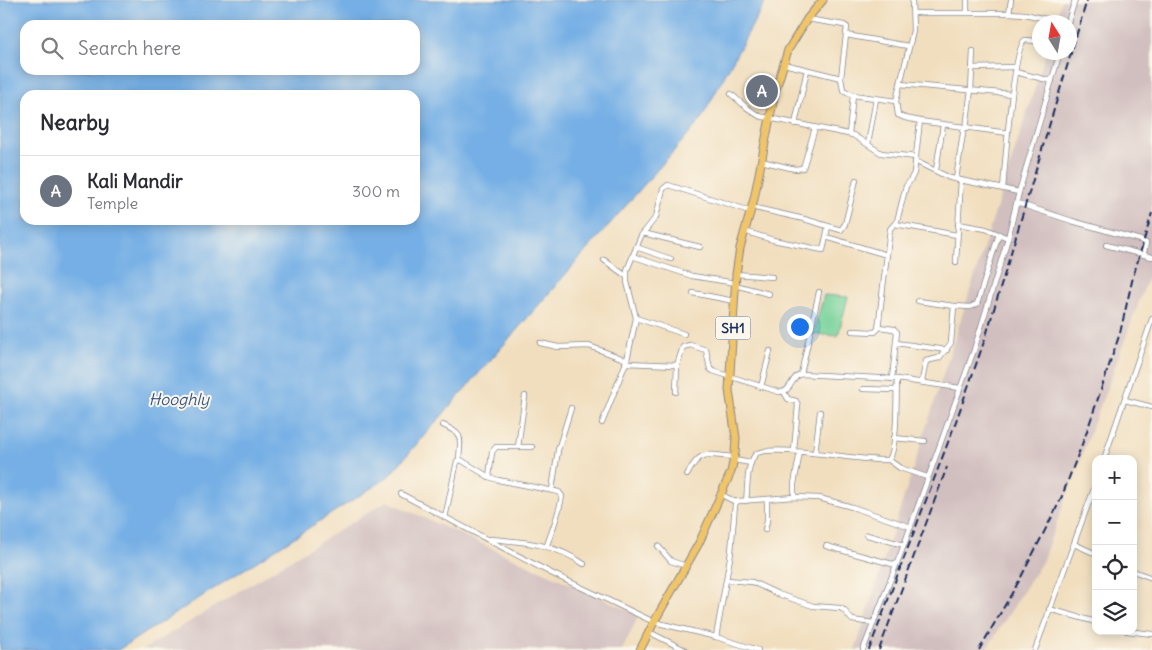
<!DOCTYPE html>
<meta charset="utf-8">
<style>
:root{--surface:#fff;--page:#f2f2f3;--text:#2b2b33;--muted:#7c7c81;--line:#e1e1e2;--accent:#b5179e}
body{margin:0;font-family:Delius,sans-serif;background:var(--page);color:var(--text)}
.controls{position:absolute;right:15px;bottom:15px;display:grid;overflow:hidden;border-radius:10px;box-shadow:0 2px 12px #0003}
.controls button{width:45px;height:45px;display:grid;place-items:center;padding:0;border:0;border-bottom:1px solid var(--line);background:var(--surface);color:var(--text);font:25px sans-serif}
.compass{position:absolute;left:1032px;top:15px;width:45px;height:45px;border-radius:50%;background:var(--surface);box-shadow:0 2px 12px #0003;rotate:349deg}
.you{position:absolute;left:799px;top:326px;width:18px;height:18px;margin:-12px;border:4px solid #fff;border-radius:50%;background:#1a73e8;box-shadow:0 0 0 8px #1a73e833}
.badge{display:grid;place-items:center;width:32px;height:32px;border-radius:50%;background:var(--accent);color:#fff;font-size:16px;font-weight:700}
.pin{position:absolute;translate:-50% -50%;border:2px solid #fff;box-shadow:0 1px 5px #0006}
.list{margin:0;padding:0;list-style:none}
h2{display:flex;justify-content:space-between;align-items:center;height:65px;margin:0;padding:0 20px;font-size:21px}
h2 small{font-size:16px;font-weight:400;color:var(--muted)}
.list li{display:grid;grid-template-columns:32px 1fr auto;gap:15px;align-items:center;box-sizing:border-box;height:70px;padding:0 20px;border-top:1px solid var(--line)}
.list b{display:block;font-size:19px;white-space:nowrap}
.list p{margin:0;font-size:16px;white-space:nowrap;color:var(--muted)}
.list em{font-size:16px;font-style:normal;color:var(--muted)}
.icon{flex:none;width:28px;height:28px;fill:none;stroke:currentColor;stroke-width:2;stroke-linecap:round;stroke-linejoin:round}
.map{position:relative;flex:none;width:1152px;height:650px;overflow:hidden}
.search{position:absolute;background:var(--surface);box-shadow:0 2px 12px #0003;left:20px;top:20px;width:400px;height:55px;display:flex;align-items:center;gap:12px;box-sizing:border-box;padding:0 18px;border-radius:15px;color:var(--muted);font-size:19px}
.panel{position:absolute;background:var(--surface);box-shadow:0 2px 12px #0003;left:20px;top:90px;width:400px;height:135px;border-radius:15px}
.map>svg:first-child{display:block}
</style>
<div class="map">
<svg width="1152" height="650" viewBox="0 0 1152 650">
<rect width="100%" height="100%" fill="#fbf7ec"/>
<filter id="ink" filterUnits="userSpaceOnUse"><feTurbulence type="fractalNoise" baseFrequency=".02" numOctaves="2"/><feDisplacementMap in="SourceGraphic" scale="10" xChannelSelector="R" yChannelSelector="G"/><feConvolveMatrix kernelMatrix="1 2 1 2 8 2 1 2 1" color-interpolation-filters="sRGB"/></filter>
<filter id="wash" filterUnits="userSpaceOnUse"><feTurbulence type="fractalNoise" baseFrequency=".0096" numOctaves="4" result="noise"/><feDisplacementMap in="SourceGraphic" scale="20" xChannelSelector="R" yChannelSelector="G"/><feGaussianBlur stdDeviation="1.12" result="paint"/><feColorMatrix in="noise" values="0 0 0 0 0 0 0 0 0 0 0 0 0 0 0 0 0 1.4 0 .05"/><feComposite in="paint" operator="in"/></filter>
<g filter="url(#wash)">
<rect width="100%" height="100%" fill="#f1debe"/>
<g fill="#d1bfbf">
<path d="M1062,0H1152V267L1042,562L986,650H855L1046,53L1070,52V22H1055Z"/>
<path d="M387,501L639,615L622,650H143Z"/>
</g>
<path fill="#77d299" stroke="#49807c" d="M824,295L848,297L838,336L813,334Z"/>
<path fill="#74afe5" stroke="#486fa2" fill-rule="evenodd" d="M0,0H766L700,121L387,478L118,650H0ZM25,25H415V70H25ZM25,95H415V220H25Z"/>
</g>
<g filter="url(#ink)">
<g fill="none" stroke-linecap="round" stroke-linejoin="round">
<defs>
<g id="minor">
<path d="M912,0L913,31L896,101L898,115L905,118L920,121L1008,133"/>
<path d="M967,12V0"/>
<path d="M913,13H1009L1025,14L1058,22"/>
<path d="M1009,13L1011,0"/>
<path d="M807,19L844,25L847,27L846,35"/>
<path d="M1068,22L1075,0"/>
<path d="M784,64L841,78"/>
<path d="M972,68L1016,67"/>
<path d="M1015,72L1052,81"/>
<path d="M900,84L1012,94"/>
<path d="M731,94L746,107L759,116L853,135L881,153L916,157"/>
<path d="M896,101L853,95L843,90L841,78L846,35L908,46"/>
<path d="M795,124L807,70"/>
<path d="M966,128L971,90L973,51"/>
<path d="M849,134L853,95"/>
<path d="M868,144L876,99"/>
<path d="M761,161L795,169L803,168L815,128"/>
<path d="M915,161L950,178L1019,192"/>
<path d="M936,170L943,125"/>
<path d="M956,179L964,127"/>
<path d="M1003,188C1005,167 1013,47 1025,40L1036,41L1040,35"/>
<path d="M1017,203L1072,221L1140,240L1146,243L1144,252"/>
<path d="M751,207L804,219L841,230L845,224L856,180"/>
<path d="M895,224L957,235"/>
<path d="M958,224L986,229L1008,238"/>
<path d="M828,226L826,237L887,255"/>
<path d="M744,231L773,240L823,250L826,237"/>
<path d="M643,233L700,247"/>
<path d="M1106,245L1152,257"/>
<path d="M636,247L671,259"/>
<path d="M632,256L692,276L736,283"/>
<path d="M604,260L626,276"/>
<path d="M956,262L961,180"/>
<path d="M736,274L772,277"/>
<path d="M735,285L769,294"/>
<path d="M693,293L734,301"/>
<path d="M918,301L954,306"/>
<path d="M636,318L684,334"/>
<path d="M879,327L894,329L897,332L892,379"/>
<path d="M852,331L875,332L878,329L890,229L897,221L906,186L910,181L914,173L920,121"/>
<path d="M540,343L558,347L589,346L627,360"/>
<path d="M896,343L947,350"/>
<path d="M625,363L677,365L683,347L690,345L706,350L710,369L713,371L779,392C792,393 790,377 801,374L897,379L960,388"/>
<path d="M801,374L819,292"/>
<path d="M922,381L926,361L939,358L951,343L954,306L970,307L977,304L999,234"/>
<path d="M761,387L770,351"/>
<path d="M863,389L896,390"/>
<path d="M676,392L677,365"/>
<path d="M784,392L788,399L796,401L798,405L794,451"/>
<path d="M1125,400L1152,407"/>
<path d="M602,423L627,360L635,323L636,318L627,282V270L641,236L656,217L663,189L668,185L750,211"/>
<path d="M443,425C465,435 460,438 459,460"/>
<path d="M894,438L925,441"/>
<path d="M518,447L525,396"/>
<path d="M815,453L820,412"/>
<path d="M1104,459L1152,319"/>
<path d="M734,460L751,463"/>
<path d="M889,460L900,468L927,477"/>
<path d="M687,475C701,448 707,455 734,457"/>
<path d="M489,477L492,452L496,447H532"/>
<path d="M552,490L558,450L571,408"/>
<path d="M401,494L551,573L654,622L716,637L758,650"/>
<path d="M722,495L736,502"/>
<path d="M794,497V484L800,452"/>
<path d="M746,501C748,487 746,467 755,455C763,442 868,462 889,460C898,446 896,397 897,379"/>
<path d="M445,518L457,461L461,460L489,477L498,480L559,492L562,496C559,513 553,529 547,545"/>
<path d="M765,530L767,521V500"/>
<path d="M867,535L904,545"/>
<path d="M490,539C525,542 553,543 584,564"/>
<path d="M1074,544L1096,554"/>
<path d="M658,546L671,561L686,566"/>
<path d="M826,546L896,565"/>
<path d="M1133,571L1152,578"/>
<path d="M727,580L752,582L778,594L813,606L840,608L844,610L852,620L873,623"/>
<path d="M1049,609L1096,622"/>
<path d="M1127,631L1152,634"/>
<path d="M649,632L685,650"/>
<path d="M716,637L731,552L735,504L738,501L794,497L819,498L852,507L911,527"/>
<path d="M863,650L904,545L974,350L1008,238L1019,192L1060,52"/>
<path d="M1035,650L1096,483"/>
</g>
<path id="primary" d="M640,650L654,622L699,543L731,472L735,453L736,438L729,390L736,274L740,248L754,199L775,92L788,50L807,19L823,0"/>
</defs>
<use href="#minor" stroke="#86868e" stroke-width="6"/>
<use href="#primary" stroke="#86868e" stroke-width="9"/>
<use href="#minor" stroke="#fff" stroke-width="4.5"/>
<use href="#primary" stroke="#f0c469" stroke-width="7"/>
<g stroke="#1b2f5e" stroke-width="2" stroke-dasharray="8 4" stroke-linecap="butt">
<path d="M869,650L955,424L985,339L1087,0"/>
<path d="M879,650L947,467"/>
<path d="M979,650L1019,581L1060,501L1086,434L1120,333L1133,277L1152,213"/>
</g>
</g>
</g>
<g text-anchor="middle" stroke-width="4" stroke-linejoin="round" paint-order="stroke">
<rect fill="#fbf7ec" stroke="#5e6b89" stroke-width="1" x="715.5" y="316.5" width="35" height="23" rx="4"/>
<g font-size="14" font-weight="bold" fill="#1b2f5e">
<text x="733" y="333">SH1</text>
</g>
<g font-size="16" font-style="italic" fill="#365586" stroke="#fbf7ec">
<text x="179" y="405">Hooghly</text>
</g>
</g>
</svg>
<div class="controls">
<button>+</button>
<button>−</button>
<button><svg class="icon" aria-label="locate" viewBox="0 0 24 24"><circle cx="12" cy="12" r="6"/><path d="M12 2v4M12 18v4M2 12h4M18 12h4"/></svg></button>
<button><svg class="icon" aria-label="layers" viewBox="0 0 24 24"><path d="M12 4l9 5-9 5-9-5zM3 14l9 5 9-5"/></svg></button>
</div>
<svg class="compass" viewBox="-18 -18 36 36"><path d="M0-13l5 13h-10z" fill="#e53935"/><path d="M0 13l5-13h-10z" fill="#7c7c81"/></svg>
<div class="you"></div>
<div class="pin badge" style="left:762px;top:91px;background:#6b7280">A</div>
<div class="search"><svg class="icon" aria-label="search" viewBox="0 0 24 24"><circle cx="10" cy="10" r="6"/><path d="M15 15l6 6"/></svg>Search here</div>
<section class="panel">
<h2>Nearby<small></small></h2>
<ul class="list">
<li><span class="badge" style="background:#6b7280">A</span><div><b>Kali Mandir</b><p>Temple</p></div><em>300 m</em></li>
</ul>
</section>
</div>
